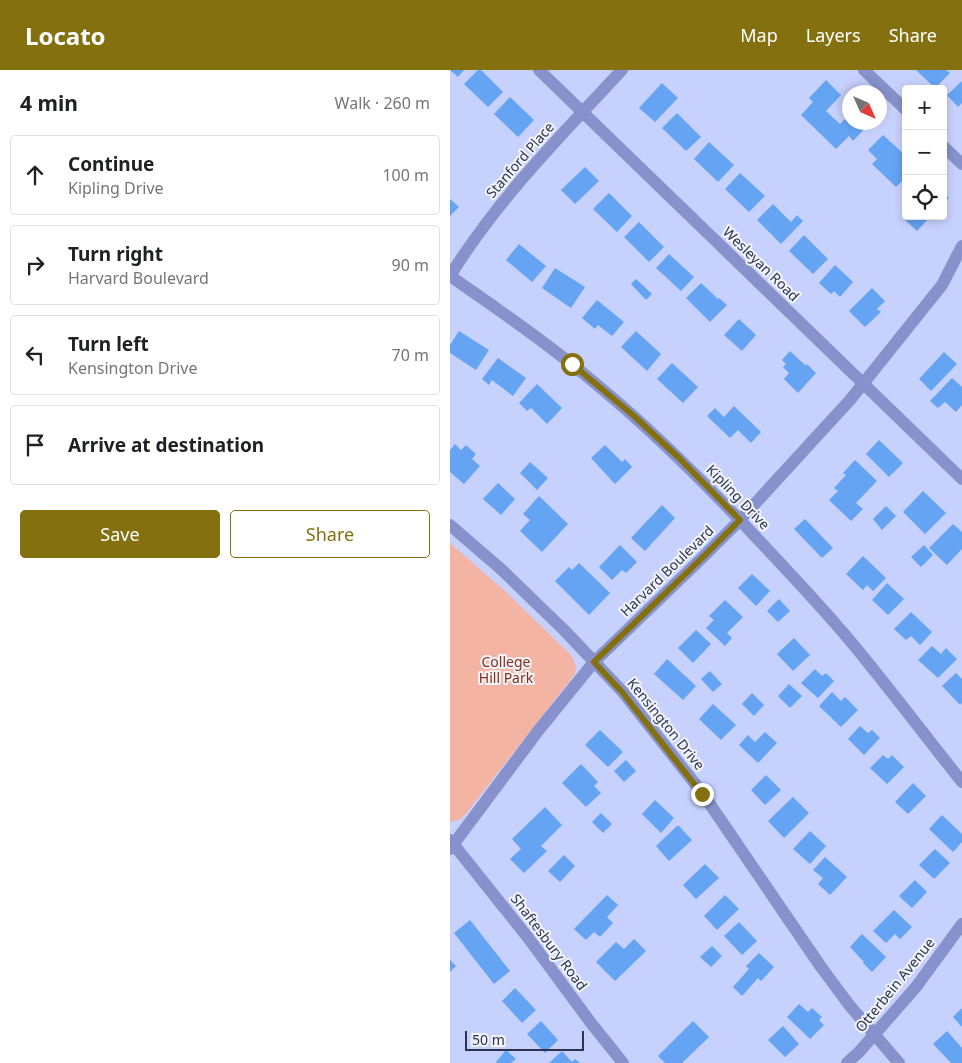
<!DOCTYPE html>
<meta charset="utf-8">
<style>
:root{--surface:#fff;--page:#f6f6f6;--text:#202124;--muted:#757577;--line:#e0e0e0;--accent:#85700f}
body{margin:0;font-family:"Noto Sans",sans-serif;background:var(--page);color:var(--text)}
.controls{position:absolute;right:15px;top:15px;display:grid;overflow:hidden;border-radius:5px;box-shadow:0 2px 8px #0003}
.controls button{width:45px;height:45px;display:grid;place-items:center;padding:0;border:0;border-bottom:1px solid var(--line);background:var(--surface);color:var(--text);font:25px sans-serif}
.compass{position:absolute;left:392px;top:15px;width:45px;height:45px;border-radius:50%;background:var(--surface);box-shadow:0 2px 8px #0003;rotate:135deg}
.scale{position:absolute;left:15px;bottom:12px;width:119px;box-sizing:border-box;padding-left:5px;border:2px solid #2d324f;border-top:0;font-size:14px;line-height:18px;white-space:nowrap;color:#2d324f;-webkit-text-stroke:4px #f2f4fb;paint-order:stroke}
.stop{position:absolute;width:15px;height:15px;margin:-11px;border:4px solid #85700f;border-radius:50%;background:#fff}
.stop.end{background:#85700f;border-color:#fff;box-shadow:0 1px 5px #0008}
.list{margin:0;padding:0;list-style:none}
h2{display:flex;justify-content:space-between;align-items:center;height:65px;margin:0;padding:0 20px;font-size:21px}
h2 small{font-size:16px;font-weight:400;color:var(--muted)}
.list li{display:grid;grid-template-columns:32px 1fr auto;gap:15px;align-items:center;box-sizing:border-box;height:80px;margin:0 10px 10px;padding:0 10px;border:1px solid var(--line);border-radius:5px}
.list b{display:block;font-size:19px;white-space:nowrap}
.list p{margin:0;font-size:16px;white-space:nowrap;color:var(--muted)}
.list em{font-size:16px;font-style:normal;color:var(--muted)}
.actions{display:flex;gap:10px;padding:15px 20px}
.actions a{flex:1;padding:11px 0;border:1px solid var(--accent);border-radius:5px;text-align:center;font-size:18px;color:var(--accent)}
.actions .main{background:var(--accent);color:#fff}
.icon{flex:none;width:28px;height:28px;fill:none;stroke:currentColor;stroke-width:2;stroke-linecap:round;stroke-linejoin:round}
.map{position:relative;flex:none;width:512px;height:993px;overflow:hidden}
header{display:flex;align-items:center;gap:30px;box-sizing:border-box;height:70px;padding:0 25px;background:var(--accent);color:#fff}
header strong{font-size:24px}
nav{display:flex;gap:28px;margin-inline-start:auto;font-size:18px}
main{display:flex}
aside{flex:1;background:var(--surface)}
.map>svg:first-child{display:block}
</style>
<header>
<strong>Locato</strong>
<nav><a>Map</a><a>Layers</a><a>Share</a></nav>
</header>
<main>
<aside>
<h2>4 min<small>Walk · 260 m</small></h2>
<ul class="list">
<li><svg class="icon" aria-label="ahead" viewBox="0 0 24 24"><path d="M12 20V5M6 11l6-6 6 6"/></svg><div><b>Continue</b><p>Kipling Drive</p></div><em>100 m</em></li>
<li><svg class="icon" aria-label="right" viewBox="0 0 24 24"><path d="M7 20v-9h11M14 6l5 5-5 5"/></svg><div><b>Turn right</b><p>Harvard Boulevard</p></div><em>90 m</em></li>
<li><svg class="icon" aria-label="left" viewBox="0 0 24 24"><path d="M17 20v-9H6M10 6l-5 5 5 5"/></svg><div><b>Turn left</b><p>Kensington Drive</p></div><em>70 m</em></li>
<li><svg class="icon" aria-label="arrive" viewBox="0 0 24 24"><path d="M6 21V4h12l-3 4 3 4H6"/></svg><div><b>Arrive at destination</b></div></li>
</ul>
<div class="actions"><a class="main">Save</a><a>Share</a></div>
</aside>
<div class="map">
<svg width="512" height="993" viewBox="0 0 512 993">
<rect width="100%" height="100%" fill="#c7d1fd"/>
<path fill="#f4b4a4" d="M0,473L54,520L121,585L126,596L125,604L14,746L9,750L0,752Z"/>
<g fill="#65a3f3">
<path d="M0,0H14L8,7Z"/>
<path d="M28,0H31L53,22L38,37L14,14Z"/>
<path d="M466,0H496L500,3L485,18Z"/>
<path d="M376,10L391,25L376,41L390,54L400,44V52H421L403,71L399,66L386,79L351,45L363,32L359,28Z"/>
<path d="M512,11V33L508,37L497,25Z"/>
<path d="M212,13L228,28L205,52L189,38Z"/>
<path d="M60,27L84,50L68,67L44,44Z"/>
<path d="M227,43L251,67L236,81L212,58Z"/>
<path d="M433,65L456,86V107L446,117L422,94L427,89L418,80Z"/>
<path d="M259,72L284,95L268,112L244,89Z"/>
<path d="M135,97L149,111L125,134L111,120Z"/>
<path d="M290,103L315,126L299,142L275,119Z"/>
<path d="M159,123L182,146L167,162L143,139Z"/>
<path d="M493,123L499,128L493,134Z"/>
<path d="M0,129L9,137L0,146Z"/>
<path d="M323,134L341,152L347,145L353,151L331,174L307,150Z"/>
<path d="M456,143V146H481L467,161L452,147Z"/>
<path d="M189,152L214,177L199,192L174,167Z"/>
<path d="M354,165L378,189L363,204L339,181Z"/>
<path d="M69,174L96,196L82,212L56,190Z"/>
<path d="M219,184L244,207L231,221L206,198Z"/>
<path d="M385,195L403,212L390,227L384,221L381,224L369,213Z"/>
<path d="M105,198L135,217L121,238L92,218Z"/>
<path d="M186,209L202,224L196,230L181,214Z"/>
<path d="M251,213L268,229L269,228L277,235L260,252L236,228Z"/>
<path d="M422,218L435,231L427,239L431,242L415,257L399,241Z"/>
<path d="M147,230L174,252L162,266L148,255L145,259L132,248Z"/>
<path d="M289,249L306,265L292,281L274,265Z"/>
<path d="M9,261L39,280L26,300L0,283V275Z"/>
<path d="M186,261L211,284L197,301L171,277Z"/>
<path d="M340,281L356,296L357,294L366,303L348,323L334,309L339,303L333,297L336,294L332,290Z"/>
<path d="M494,282L507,294L481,321L469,309Z"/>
<path d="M48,288L76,308L63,326L42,310L39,315L32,309Z"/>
<path d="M222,293L248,317L233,333L207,309Z"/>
<path d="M502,308L512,317V335L506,342L495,332L488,338L480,331Z"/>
<path d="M87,314L112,338L97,354L81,338L77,341L69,333Z"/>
<path d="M284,336L311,362L301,373L288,360L280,368L257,346L265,338L274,347Z"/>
<path d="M429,370L453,393L439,407L416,384Z"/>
<path d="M5,374L11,380L16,375L26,384L22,389L30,396L14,414L0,402V380Z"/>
<path d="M155,375L172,392L175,389L182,397L165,414L141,388Z"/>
<path d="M405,390L427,411L406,433L413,439L401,451L379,430L388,421L384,418L396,405L393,403Z"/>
<path d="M80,392L98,408L87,420L70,403Z"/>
<path d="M48,413L65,429L51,445L33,429Z"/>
<path d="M473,421L496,443L475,464L453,442Z"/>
<path d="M89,426L118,454L92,482L70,461L80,450L73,444Z"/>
<path d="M212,435L225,448L195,481L181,468Z"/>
<path d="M436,436L446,446L432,460L423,449Z"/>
<path d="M355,449L383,478L372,488L344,459Z"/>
<path d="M503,454L512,462V479L497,495L479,478Z"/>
<path d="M170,475L187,492L176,503L172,500L162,510L149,497Z"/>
<path d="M474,475L483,485L471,497L461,487Z"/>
<path d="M413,486L436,508L423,521L417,515L413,520L396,504Z"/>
<path d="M129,493L160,523L139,545L105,511L119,497L122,500Z"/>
<path d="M302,504L320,521L306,536L288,518Z"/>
<path d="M437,513L454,529L438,545L422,530Z"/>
<path d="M329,529L340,541L328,552L317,541Z"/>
<path d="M275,530L293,547L277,563L282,568L275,576L256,558L264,550L259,546Z"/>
<path d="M461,542L482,562L470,575L461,566L456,570L444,559Z"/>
<path d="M246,560L261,574L243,593L228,578Z"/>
<path d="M344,568L360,585L343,601L327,584Z"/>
<path d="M482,576L491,584L496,578L507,589L488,608L468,590Z"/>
<path d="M217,589L246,616L233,630L204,604Z"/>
<path d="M365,599L372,606L376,603L384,611L368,628L351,613Z"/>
<path d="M260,601L272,614L263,622L251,609Z"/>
<path d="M506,603L512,609V633L510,635L492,616Z"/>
<path d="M339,614L352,626L340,638L328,626Z"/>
<path d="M382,622L391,631L395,627L408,640L391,657L369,636Z"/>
<path d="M302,623L314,635L304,646L292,634Z"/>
<path d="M263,634L286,655L271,670L249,649Z"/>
<path d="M410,656L418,663L422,660L430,668L414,685L398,669Z"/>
<path d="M150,660L173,682L158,697L135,675Z"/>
<path d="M315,662L327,673L308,693L289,675L298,665L305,672Z"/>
<path d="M433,685L438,689L442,685L454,697L437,714L420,698Z"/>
<path d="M176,690L186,701L174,712L164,701Z"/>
<path d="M131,694L148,712L144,716L151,723L136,737L112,713Z"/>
<path d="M316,705L331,720L315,735L301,720Z"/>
<path d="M463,713L476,726L458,744L445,732Z"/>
<path d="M343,727L359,743L334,768L318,751Z"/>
<path d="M205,730L224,748L211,763L192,744Z"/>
<path d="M95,737L112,755L91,776L97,781L74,803L60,789L71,779L62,769Z"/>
<path d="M151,743L162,754L153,763L142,752Z"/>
<path d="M492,745L512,764V772L503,782L479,759Z"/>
<path d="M228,755L242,770L219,791L206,776Z"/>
<path d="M360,761L376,776L360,794L343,779Z"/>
<path d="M485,779L500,793L484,809L469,795Z"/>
<path d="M114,785L125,796L110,812L98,801Z"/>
<path d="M375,787L397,807L380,825L368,814L373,808L363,800Z"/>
<path d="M255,794L269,808L246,829L233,815Z"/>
<path d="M465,810L477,822L462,838L449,826Z"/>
<path d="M157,825L168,835L157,847L163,853L150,867L144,862L136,870L124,859Z"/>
<path d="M275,825L289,839L267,860L254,846Z"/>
<path d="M444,840L462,857L450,869L445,864L436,873L423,861Z"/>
<path d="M20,850L60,901L44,914L4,863Z"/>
<path d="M289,852L307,871L292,885L274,866Z"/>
<path d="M412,864L436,887L422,902L413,893L414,892L400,877Z"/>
<path d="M184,869L196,881L165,911L146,892L166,872L174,879Z"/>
<path d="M262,876L272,886L261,897L250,887Z"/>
<path d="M309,883L324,897L311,911L308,908L292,926L283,917L299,899L296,896Z"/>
<path d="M0,890L6,896L0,902Z"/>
<path d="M65,918L86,940L72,953L52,931Z"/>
<path d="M349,934L358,942L362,938L372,947L369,950L374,955L360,969L337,947Z"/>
<path d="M512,938V957L503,947Z"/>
<path d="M91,951L108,970L95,983L77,964Z"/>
<path d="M243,951L259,967L232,993H215L208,986Z"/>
<path d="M333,956L349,974L335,987L318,970Z"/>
<path d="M497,961L512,978V993H501L483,974Z"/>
<path d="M56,980L66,989L61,993H47L46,992Z"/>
<path d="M112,981L122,992L125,989L130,993H99Z"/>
</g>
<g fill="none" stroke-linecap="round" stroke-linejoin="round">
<g stroke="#8792cc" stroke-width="12">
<path d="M89,0L512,409"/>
<path d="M414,0L456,40"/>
<path d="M493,76L512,94"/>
<path d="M0,206C52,242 104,278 152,319C211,368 265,423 318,480C350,514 382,548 411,584C445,626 478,669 512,712"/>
<path d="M0,206C47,130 111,65 172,0"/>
<path d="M0,455L52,500L114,560L172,621L253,724L371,897L400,936L449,993"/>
<path d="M0,770L79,869L141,953L173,993"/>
<path d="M0,779L88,661L144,592L252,488L290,450L400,330L492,215L512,176"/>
<path d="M397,993L409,982L466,917L512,854"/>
</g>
</g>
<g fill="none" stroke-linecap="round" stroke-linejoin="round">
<path stroke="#85700f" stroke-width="6" d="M122,294L184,346L229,388L290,450L252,488L144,592L172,622L252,724"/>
</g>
<g text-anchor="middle" stroke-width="4" stroke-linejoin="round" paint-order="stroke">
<g font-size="14" fill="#2d324f" stroke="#f2f4fb">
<text transform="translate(70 90) rotate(-49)" y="5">Stanford Place</text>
<text transform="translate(311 194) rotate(44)" y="5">Wesleyan Road</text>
<text transform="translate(288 427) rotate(46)" y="5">Kipling Drive</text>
<text transform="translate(217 501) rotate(-44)" y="5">Harvard Boulevard</text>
<text transform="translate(216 654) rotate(51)" y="5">Kensington Drive</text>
<text transform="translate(99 872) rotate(53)" y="5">Shaftesbury Road</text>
<text transform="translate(445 915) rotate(-51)" y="5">Otterbein Avenue</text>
</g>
<g font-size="14" fill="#892c14" stroke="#f2f4fb">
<text x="56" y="597">College<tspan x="56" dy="16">Hill Park</tspan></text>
</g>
</g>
</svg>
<div class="controls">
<button>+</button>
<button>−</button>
<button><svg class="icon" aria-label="locate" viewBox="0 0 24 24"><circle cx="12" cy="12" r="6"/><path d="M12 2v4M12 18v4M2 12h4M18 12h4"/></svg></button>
</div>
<svg class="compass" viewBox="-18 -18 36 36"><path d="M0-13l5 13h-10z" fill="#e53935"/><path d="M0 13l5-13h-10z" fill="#757577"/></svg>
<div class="scale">50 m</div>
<div class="stop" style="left:122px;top:294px"></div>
<div class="stop end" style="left:252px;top:724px"></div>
</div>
</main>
